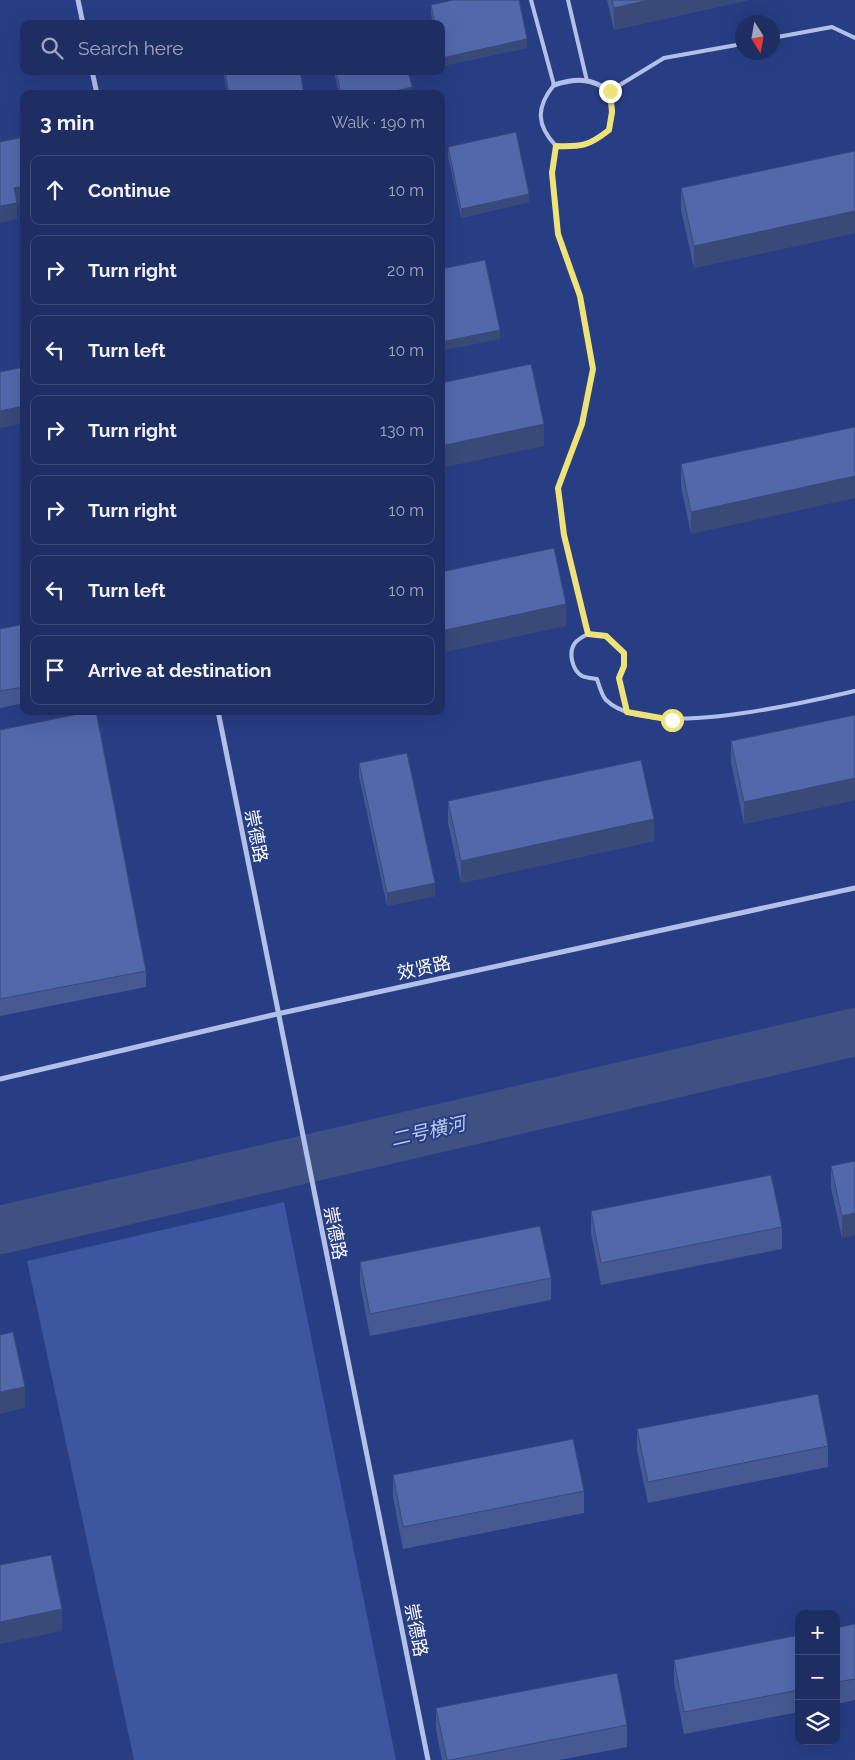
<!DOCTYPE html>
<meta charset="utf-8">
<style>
:root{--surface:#1e2e63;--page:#2b3a6c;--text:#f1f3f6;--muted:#a1a8be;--line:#3c4a78}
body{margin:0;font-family:Raleway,"Noto Sans SC",sans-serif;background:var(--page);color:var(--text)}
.controls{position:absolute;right:15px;bottom:15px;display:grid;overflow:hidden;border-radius:10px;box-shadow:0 5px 20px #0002}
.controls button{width:45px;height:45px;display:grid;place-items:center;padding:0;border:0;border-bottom:1px solid var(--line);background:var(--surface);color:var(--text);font:25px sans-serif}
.compass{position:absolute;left:735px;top:15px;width:45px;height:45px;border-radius:50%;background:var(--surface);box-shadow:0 5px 20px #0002;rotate:169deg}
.stop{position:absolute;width:15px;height:15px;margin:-11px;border:4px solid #efe378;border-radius:50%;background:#fff}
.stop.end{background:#efe378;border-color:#fff;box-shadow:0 1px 5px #0008}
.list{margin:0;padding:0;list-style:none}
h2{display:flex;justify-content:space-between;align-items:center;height:65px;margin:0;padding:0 20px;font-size:21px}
h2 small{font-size:16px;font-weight:400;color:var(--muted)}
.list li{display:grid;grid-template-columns:32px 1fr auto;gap:15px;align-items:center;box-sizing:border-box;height:70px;margin:0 10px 10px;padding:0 10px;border:1px solid var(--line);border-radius:10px}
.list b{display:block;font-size:19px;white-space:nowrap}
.list em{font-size:16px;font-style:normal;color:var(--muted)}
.icon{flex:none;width:28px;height:28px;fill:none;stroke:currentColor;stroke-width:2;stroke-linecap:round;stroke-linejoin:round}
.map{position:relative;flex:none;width:855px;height:1760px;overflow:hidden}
.search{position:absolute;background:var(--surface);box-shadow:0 5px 20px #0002;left:20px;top:20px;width:425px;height:55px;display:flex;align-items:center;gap:12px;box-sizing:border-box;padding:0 18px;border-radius:10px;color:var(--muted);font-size:19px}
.panel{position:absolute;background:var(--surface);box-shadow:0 5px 20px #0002;left:20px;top:90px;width:425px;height:625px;border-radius:10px}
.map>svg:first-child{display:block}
</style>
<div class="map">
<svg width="855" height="1760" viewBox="0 0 855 1760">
<rect width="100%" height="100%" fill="#283e84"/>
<path fill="#3d56a0" d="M284,1202L396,1760H134L27,1261Z"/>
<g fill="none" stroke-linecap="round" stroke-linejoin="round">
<path stroke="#3f5083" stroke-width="48" d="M0,1230L855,1032"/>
<g stroke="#b2c0e7" stroke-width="4">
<path d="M531,0L554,85C536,107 536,125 556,146C581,147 589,146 609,130L613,112L610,91L664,58L742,44"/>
<path d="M568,0L587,81"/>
<path d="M772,38L832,27L855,38"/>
<path d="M556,146L552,173L558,234L580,295L593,369L582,424L558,487L564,535L588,634C584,636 578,639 575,643C568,652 572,670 582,676C586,678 592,678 597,679C599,685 602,696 606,700C648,741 802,703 855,691"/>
<path d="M588,634L606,635L624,653V666L619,678L627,712"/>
</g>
<g stroke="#b2c0e7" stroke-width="5">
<path d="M78,0L83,24"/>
<path d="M92,71L97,94"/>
<path d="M554,85C576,78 591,78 610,91"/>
<path d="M218,711L428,1760"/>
<path d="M0,1079L277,1014L855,888"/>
</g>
</g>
<g fill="#465993">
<path d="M607,0H749L614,30Z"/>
<path d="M431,5L527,48L442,66L441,61V24H433L431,14Z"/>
<path d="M223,71H300L304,94H228Z"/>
<path d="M334,71H408L412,94H339Z"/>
<path d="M448,147L529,202L461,218L448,156Z"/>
<path d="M855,151V233L694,268L681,210V188Z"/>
<path d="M855,427L691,534L681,486V464Z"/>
<path d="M24,624V703L0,708V629Z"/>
<path d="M855,715V800L744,824L731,763V741Z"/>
<path d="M0,730L146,971V987L0,1016Z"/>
<path d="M359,763L435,896L387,906L359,776Z"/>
<path d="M448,801L654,841L461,883L448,823Z"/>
<path d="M855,1161V1235L842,1238L831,1188V1166Z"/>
<path d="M591,1211L782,1227V1249L601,1285L591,1233Z"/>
<path d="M360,1262L551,1278V1300L370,1336L360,1284Z"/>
<path d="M637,1429L828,1446V1467L648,1503L637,1451Z"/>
<path d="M393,1475L584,1491V1513L403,1549L393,1497Z"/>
<path d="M855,1626V1700L836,1704V1628Z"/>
<path d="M799,1635V1712L684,1734L674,1682V1660Z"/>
<path d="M436,1708L627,1725V1747L559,1760H442L436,1730Z"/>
</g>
<g fill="#394978">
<path d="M649,0H749L614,30V8Z"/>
<path d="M527,39V48L442,66V58Z"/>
<path d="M412,87V94H382Z"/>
<path d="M24,186V202L17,204V219L0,223V206L14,188Z"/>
<path d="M529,194V202L461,218V209Z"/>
<path d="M855,211V233L694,268V246Z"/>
<path d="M500,330V339L441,351V342Z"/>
<path d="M24,406V423L0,428V411Z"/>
<path d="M544,424V446L441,468V446Z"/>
<path d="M855,476V498L691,534V512Z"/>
<path d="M566,604V626L441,653V631Z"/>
<path d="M855,778V800L744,824V802Z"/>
<path d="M654,819V841L461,883V861Z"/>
<path d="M435,883V896L387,906V893Z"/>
<path d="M855,1213V1235L842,1238V1216Z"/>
<path d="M25,1387V1408L0,1414V1392Z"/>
<path d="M62,1609V1631L0,1644V1622Z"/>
</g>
<g fill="#5168ab" stroke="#394978">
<path d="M453,0H519L527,39L442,58L441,53V24H435L431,5Z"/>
<path d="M612,0H649L614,8Z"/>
<path d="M225,71H300L304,94H229Z"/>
<path d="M336,71H408L412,87L382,94H341Z"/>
<path d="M516,132L529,194L461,209L448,147Z"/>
<path d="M24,137V186L14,188L17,203L0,206V142Z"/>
<path d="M855,151V211L694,246L681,188Z"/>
<path d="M485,260L500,330L441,342V269Z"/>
<path d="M531,364L544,424L441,446V383Z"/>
<path d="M24,367V406L0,411V372Z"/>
<path d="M855,427V476L691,512L681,464Z"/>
<path d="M554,548L566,604L441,631V572Z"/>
<path d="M24,624V687L0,691V629Z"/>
<path d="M93,711H96L146,971L0,999V730Z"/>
<path d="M855,715V778L744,802L731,741Z"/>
<path d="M407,753L435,883L387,893L359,763Z"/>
<path d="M641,760L654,819L461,861L448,801Z"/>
<path d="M855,1161V1213L842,1216L831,1166Z"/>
<path d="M771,1175L782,1227L601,1263L591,1211Z"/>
<path d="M540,1226L551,1278L370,1314L360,1262Z"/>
<path d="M13,1332L25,1387L0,1392V1335Z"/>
<path d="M818,1394L828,1446L648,1482L637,1429Z"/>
<path d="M573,1439L584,1491L403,1527L393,1475Z"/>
<path d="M51,1555L62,1609L0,1622V1565Z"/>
<path d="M855,1624V1679L836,1682V1628Z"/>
<path d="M799,1635V1690L684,1712L674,1660Z"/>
<path d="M617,1673L627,1725L450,1760H447L436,1708Z"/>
</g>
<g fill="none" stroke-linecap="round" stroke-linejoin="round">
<path stroke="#efe378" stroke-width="6" d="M610,91L612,112L609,130C589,146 581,147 556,146L552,173L558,234L580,296L593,369L582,424L558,488L564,535L588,634L606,636L624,653V666L619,678L627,712L672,720"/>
</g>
<g text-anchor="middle" stroke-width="4" stroke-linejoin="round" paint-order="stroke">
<g font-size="18" fill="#fff" stroke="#283e84">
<text transform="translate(256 836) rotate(79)" y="6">崇德路</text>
<text transform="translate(424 968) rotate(-12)" y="6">效贤路</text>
<text transform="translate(335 1233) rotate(79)" y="6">崇德路</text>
<text transform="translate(416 1630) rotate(79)" y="6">崇德路</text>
</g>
<g font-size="19" font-style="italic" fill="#bdcaee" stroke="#283e84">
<text transform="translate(428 1131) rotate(-13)" y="7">二号横河</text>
</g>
</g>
</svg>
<div class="controls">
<button>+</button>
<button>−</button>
<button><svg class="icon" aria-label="layers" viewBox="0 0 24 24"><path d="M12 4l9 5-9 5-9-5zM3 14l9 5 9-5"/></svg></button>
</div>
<svg class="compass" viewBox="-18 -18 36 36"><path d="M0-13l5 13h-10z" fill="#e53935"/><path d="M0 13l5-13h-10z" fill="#a1a8be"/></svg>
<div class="stop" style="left:672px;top:720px"></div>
<div class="stop end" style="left:610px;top:91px"></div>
<div class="search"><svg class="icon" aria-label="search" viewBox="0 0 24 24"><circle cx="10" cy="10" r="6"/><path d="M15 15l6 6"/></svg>Search here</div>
<section class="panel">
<h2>3 min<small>Walk · 190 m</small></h2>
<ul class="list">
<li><svg class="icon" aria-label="ahead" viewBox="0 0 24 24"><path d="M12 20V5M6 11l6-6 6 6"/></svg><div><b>Continue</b></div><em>10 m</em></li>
<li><svg class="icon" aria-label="right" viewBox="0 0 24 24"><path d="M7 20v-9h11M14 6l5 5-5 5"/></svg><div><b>Turn right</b></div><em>20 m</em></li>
<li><svg class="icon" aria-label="left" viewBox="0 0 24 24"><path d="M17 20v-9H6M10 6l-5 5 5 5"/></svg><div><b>Turn left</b></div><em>10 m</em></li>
<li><svg class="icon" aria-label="right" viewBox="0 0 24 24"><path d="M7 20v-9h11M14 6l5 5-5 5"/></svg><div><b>Turn right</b></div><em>130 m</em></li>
<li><svg class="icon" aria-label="right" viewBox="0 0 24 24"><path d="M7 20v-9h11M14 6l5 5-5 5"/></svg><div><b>Turn right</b></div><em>10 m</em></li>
<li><svg class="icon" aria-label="left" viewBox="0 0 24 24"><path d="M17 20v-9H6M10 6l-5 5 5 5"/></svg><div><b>Turn left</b></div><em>10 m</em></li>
<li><svg class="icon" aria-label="arrive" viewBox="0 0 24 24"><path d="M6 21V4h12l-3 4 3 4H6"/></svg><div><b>Arrive at destination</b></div></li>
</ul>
</section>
</div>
